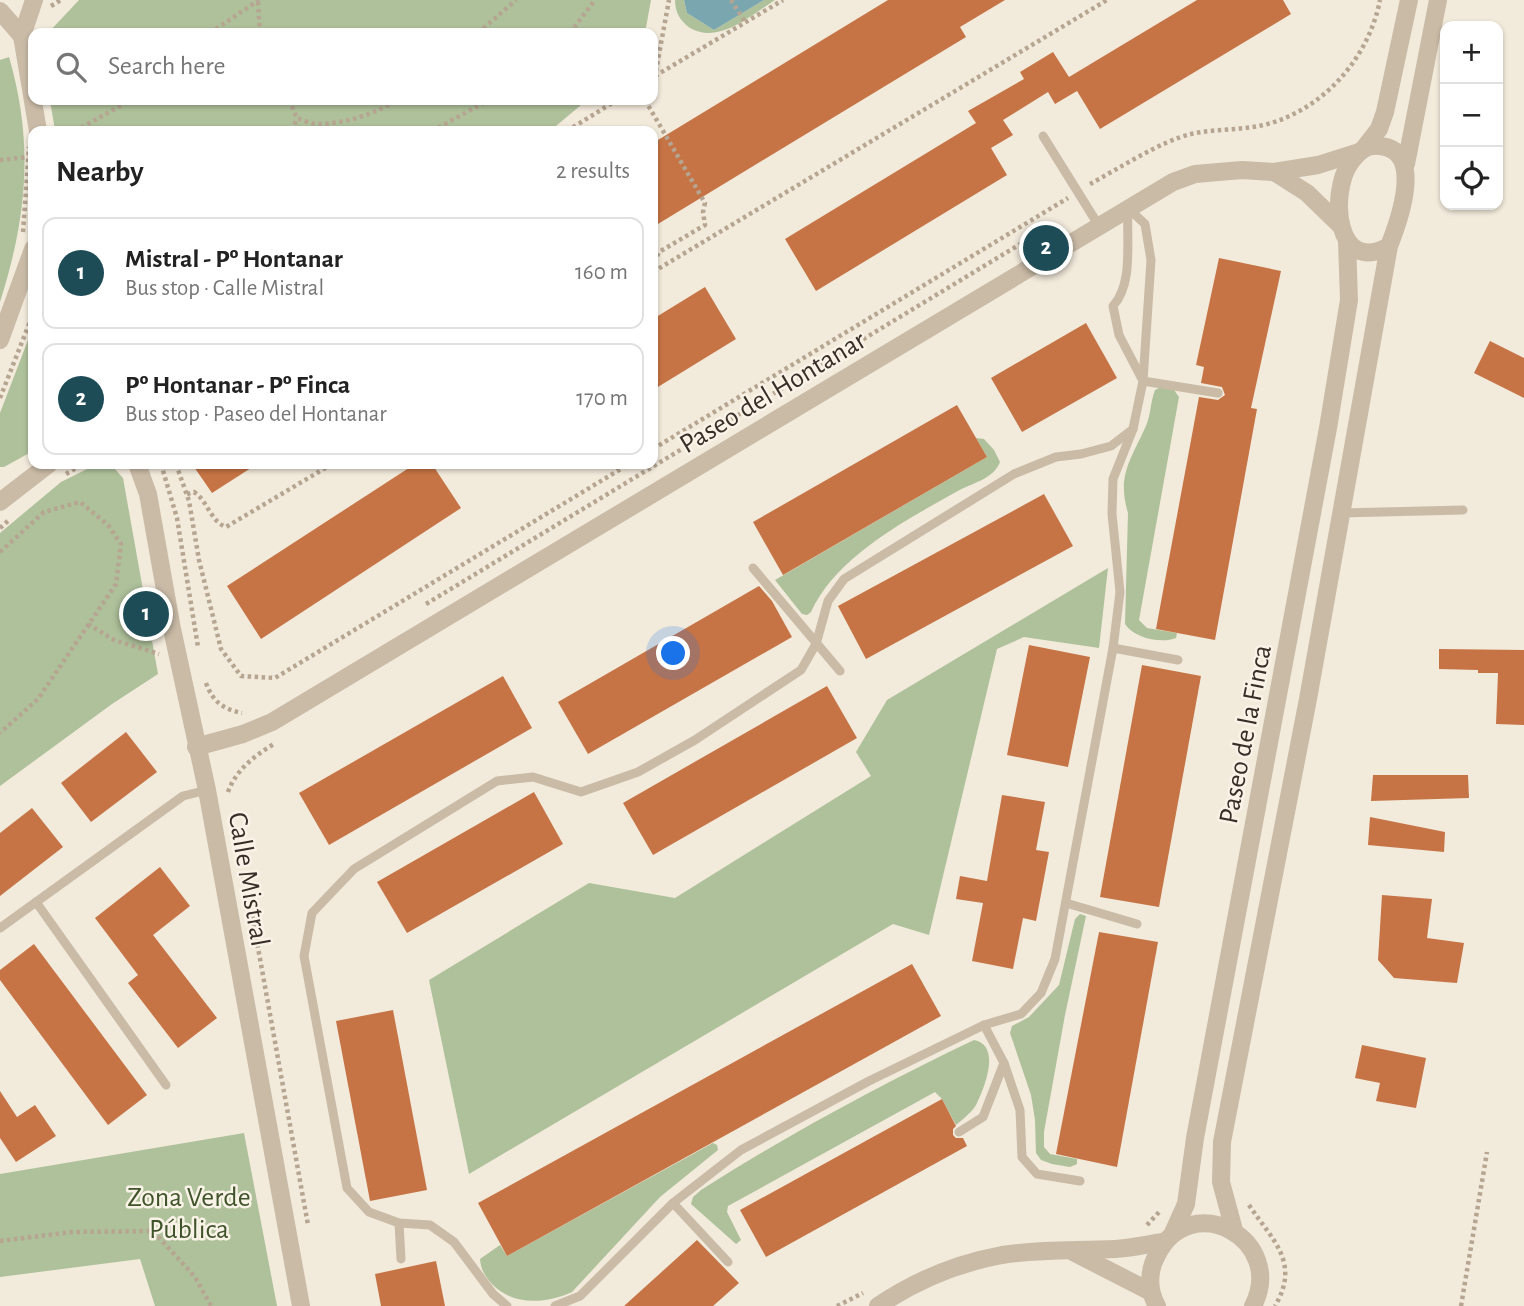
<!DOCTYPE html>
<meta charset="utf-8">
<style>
:root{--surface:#fff;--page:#f6f6f6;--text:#222;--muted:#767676;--line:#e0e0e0;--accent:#1d4c57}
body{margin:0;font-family:"Alegreya Sans",sans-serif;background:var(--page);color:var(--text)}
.controls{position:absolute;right:21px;top:21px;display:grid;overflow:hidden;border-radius:14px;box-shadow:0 2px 5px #0004}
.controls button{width:63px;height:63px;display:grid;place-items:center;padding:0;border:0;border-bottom:2px solid var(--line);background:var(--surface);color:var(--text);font:35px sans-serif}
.you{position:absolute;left:674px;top:654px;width:24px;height:24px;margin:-18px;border:5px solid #fff;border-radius:50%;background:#1a73e8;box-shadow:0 0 0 10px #1a73e833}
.badge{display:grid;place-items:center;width:46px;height:46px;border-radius:50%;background:var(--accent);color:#fff;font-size:23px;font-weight:700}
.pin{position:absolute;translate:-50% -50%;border:4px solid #fff;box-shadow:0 2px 7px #0006}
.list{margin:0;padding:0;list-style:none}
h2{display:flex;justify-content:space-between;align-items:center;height:91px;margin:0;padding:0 28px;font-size:30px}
h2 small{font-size:23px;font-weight:400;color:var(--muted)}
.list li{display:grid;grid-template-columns:46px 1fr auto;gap:21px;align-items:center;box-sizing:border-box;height:112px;margin:0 14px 14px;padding:0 14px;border:2px solid var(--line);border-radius:14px}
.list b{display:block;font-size:26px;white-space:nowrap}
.list p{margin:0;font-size:23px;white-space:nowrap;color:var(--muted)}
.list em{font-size:23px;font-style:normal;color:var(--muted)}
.icon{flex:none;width:38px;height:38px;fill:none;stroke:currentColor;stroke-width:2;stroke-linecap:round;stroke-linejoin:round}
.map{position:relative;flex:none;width:1524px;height:1306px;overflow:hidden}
.search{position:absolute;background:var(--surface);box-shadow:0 2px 5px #0004;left:28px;top:28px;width:630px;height:77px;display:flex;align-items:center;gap:18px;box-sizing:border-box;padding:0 24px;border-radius:14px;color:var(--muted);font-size:26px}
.panel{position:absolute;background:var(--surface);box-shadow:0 2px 5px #0004;left:28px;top:126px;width:630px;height:343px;border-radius:14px}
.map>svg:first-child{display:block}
</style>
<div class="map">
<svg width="1524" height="1306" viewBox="0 0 1524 1306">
<rect width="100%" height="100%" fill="#f2eadb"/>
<g fill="#afc19b">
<path d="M79,0H651L645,33H48Z"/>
<path d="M675,0H684L687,13L714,30L764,0H775C751,15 719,45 690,28C680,21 675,12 675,0Z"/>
<path d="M9,57C34,143 27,217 0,302V60Z"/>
<path d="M50,100H587L550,131H55Z"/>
<path d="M33,327V451L4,467H0V413Z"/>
<path d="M1161,387L1174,390L1179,397L1139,620L1147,628L1177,633L1176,638C1161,644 1134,638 1125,624L1128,513C1117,476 1130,461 1145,428C1151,416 1150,403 1155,390Z"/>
<path d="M976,438L984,439L994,450L1000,462C993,480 971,483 956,492C906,520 836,557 811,612L807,615L802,614L775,580L987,457Z"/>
<path d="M97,464L114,468L123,478L158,674L112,704L0,786V533L61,482Z"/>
<path d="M1108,568L1099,648L1024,637L997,649L929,935L893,924L469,1174L429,980L589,883L675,898L871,776L856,752L887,700Z"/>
<path d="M1080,914L1086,916L1065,1015L1044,1132V1147L1050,1154L1077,1159V1164L1070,1167L1052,1164L1041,1160L1036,1153L1035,1120L1031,1095L1010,1033L1012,1026L1029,1017L1059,985L1075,919Z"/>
<path d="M974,1040C1002,1045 984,1089 976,1105C971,1113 963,1119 956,1125L942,1099L935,1092L728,1206L727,1212L741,1240L736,1244L691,1204L693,1197L701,1190C789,1134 880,1085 974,1040Z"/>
<path d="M244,1133L277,1306H155L140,1259L0,1277V1174Z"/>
<path d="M713,1143L717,1145L718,1150L660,1197L572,1292C545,1304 513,1306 492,1284C485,1276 481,1270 480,1259L500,1245L507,1256Z"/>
</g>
<path fill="#7aa6af" d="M684,0H764L714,30L687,13Z"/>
<g fill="#c67445">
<path d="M888,0H1005L960,27L966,37L653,227V143Z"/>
<path d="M1197,0H1283L1291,14L1100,129L1077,91L1055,104L1048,92L1003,120L1013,135L991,148L1007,175L816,291L785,239L976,123L968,111L1024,79L1020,72L1053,52L1069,77Z"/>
<path d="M1219,258L1281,271L1251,408L1257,409L1215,640L1156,629L1199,397L1218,400L1225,395L1222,387L1201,383L1204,367L1196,365Z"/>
<path d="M705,287L736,339L653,390V319Z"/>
<path d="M1086,323L1117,378L1022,432L991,378Z"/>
<path d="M1490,341L1524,358V398L1474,373Z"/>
<path d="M957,405L987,457L783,575L753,522Z"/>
<path d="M192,464H257L212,493Z"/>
<path d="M415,464H432L461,508L261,639L227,586Z"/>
<path d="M1044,494L1073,546L866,659L838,606Z"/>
<path d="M759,586L772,601L792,637L588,754L558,702Z"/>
<path d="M1029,645L1090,657L1068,767L1007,755Z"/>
<path d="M1439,649L1524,650V725L1496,724L1498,673H1478V670L1439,669Z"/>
<path d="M1142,665L1201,676L1159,907L1100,897Z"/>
<path d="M503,676L532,728L329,845L299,793Z"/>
<path d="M827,686L857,738L653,855L623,803Z"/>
<path d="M126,732L157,772L91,822L61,783Z"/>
<path d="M1373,775H1468L1469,798L1371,801Z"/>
<path d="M534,792L563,844L407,933L377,882Z"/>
<path d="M1002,795L1045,802L1036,850L1049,852L1036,921L1023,918L1013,969L972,961L983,903L956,899L960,876L987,881Z"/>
<path d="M32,808L63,847L0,896V833Z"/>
<path d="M1370,817L1445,832L1444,852L1368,845Z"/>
<path d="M160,867L190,906L153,935L217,1018L178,1048L128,983L138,975L95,918Z"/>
<path d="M1382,895L1432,899L1427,938L1464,943L1457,983L1394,978L1378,960Z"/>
<path d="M1099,932L1158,942L1117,1167L1056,1154Z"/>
<path d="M34,944L147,1095L108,1125L0,980V970Z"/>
<path d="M912,964L941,1016L507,1256L478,1203Z"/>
<path d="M393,1010L427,1190L370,1201L336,1021Z"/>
<path d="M1362,1045L1426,1058L1416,1108L1376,1101L1380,1083L1355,1078Z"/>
<path d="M0,1091L17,1117L35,1105L56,1136L16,1162L0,1138Z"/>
<path d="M942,1099L956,1126L953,1129V1135L956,1138H963L967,1146L766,1257L740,1210Z"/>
<path d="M697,1240L739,1283L713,1306H624Z"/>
<path d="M436,1261L445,1306H381L375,1274Z"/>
</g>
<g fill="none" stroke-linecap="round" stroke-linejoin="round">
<g stroke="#b5a591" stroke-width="4.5" stroke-dasharray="3.5 3.5" stroke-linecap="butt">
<path d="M731,0L745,22"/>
<path d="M258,2L260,33"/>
<path d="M51,6L61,0"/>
<path d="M210,33L259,0"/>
<path d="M478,33L516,0"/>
<path d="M570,33L595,0"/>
<path d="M655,76L783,0"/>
<path d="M653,77L655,76L669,0"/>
<path d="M289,100L297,118C303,120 311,124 318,124C343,124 376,114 397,100"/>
<path d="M645,100L705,203L703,212L705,225L659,252L653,265"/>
<path d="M75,131L131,100"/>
<path d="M292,131L297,118"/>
<path d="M432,131L489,100"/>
<path d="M567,131L617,100"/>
<path d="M0,160L29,157"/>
<path d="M1090,184C1118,169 1161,141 1191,134C1218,128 1245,131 1271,123C1327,106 1369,56 1380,0"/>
<path d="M23,232L29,147"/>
<path d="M653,272L1107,0"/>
<path d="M0,398L33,314"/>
<path d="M653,449L1068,198"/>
<path d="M161,464L177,518L198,647"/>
<path d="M176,464L189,501L199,560L221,649L241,676L275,678L629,464"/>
<path d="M66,474L83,464"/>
<path d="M187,494L194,492C208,501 210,521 226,527L332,464"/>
<path d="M0,528L10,519"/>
<path d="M0,552L44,512L80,502L108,525L121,544L116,584L38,699L0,733"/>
<path d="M426,604L1022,243L1046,234"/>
<path d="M88,624L114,640L159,654"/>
<path d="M206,683C213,702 223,709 242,713"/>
<path d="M228,792C236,770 254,756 274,744"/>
<path d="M243,876L246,881L308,1225"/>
<path d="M1249,1205C1272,1240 1301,1262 1275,1306"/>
<path d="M1147,1225L1160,1211"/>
<path d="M0,1241L72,1232L153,1231L195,1277L211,1306"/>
<path d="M837,1306L863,1293"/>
<path d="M1461,1306L1487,1152"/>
</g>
<g stroke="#cabba7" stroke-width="9">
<path d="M1043,136L1099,226"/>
<path d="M1128,208L1145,224L1151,260L1143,381L1119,335L1113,306C1134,284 1126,239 1128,208Z"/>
<path d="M1341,513L1463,510"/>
<path d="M753,568L840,671"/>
<path d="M1113,648L1178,660"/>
<path d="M36,902L166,1085"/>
<path d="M1066,903L1137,924"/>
<path d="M0,928L183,796L207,790"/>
<path d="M984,1025L1004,1063L1020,1110L1022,1157L1037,1174L1080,1181"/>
<path d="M959,1132L983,1117L1004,1063"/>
<path d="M673,1203L728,1262"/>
<path d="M399,1223L401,1259"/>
<path d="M507,1306L493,1294L454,1242L430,1225L399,1223L369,1212L347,1188L304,956L312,913L354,869L497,781L533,777L581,792L638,772L695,740L801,670L816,644L828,601L844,579L1014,474L1056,457L1081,454L1111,446L1133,429"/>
<path d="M555,1306L580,1296L673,1203L741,1150L869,1081L984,1025L1021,1014L1041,993L1055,959L1113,648L1120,592L1112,514L1113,479L1133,429L1143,381L1218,393"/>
</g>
<g stroke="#cabba7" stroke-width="18">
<path d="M34,0L22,36L38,131"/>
<path d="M0,11L22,36"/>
<path d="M1365,147L1379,129L1385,112L1409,0"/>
<path d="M1406,164L1438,0"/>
<path d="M1274,172L1307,193L1341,226"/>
<path d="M0,340L33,249"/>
<path d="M137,464L148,494L172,629L207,790L301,1306"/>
<path d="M0,502L49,464"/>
<path d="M196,747L243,734L272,722L1173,182L1195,174L1242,170L1274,172L1318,165L1359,152"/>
<path d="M1234,1230L1221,1182L1222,1142L1308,699L1389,246C1399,221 1425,150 1380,146C1366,144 1358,152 1350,163C1329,194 1336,276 1389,246"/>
<path d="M1173,1233L1186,1204L1195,1138L1328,428L1349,300L1347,242"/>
<path d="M1073,1252L1151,1292"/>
<path d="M878,1306C915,1281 958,1263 1002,1255C1040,1249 1077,1251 1115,1249C1131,1248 1148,1244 1163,1242"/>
<path d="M1157,1306C1148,1290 1148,1271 1157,1255C1191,1187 1287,1240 1253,1306"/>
</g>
</g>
<g text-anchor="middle" stroke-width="5" stroke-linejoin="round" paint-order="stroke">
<g font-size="28" fill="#362e27" stroke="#f9f3e7">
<text transform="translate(772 391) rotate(-31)" y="10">Paseo del Hontanar</text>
<text transform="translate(1244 734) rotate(-79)" y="10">Paseo de la Finca</text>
<text transform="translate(250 879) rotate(80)" y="10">Calle Mistral</text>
</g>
<g font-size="28" fill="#40542b" stroke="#f9f3e7">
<text x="189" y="1206">Zona Verde<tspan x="189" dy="32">Pública</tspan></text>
</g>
</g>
</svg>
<div class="controls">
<button>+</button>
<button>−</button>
<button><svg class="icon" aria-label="locate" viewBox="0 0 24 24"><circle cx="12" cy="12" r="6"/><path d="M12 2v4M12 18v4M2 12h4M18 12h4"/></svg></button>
</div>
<div class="you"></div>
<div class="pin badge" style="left:146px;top:614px">1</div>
<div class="pin badge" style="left:1046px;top:248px">2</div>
<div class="search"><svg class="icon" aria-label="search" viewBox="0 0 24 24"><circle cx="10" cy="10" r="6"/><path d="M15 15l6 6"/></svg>Search here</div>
<section class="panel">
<h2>Nearby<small>2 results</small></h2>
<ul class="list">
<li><span class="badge">1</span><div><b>Mistral - Pº Hontanar</b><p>Bus stop · Calle Mistral</p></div><em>160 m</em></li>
<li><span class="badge">2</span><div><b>Pº Hontanar - Pº Finca</b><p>Bus stop · Paseo del Hontanar</p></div><em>170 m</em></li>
</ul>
</section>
</div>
